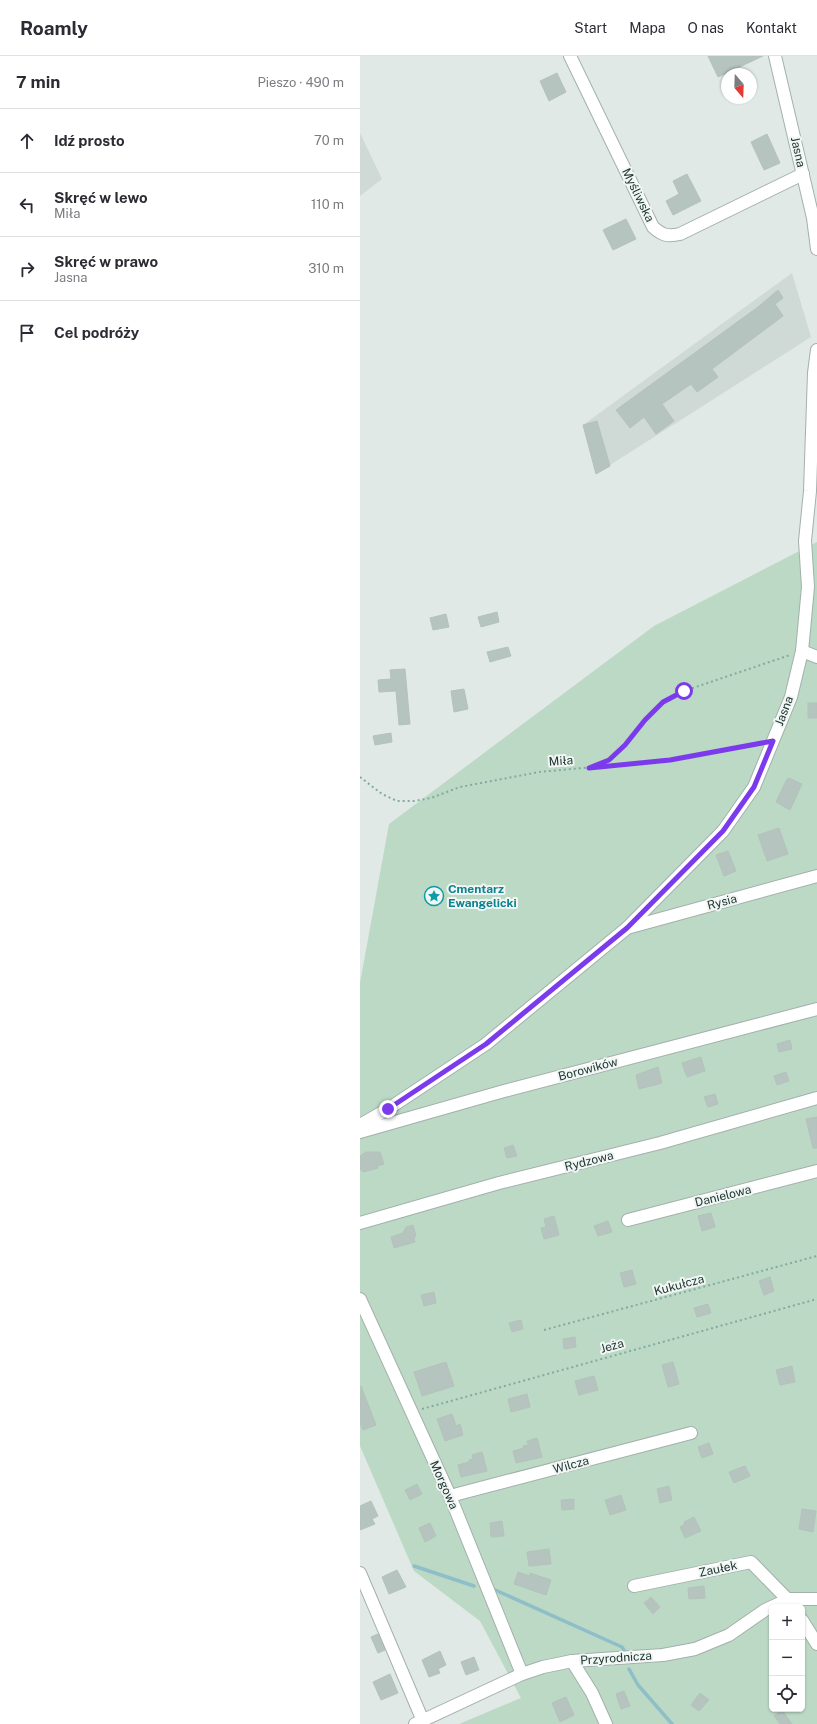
<!DOCTYPE html>
<html lang="pl">
<meta charset="utf-8">
<style>
:root{--surface:#fff;--page:#f7f7f7;--text:#2b2b33;--muted:#7c7c81;--line:#e1e1e2}
body{margin:0;font-family:"Public Sans",sans-serif;background:var(--page);color:var(--text)}
.controls{position:absolute;right:12px;bottom:12px;display:grid;overflow:hidden;border-radius:6px;box-shadow:0 1px 3px #0004}
.controls button{width:36px;height:36px;display:grid;place-items:center;padding:0;border:0;border-bottom:1px solid var(--line);background:var(--surface);color:var(--text);font:20px sans-serif}
.compass{position:absolute;left:361px;top:12px;width:36px;height:36px;border-radius:50%;background:var(--surface);box-shadow:0 1px 3px #0004;rotate:161deg}
.stop{position:absolute;width:12px;height:12px;margin:-9px;border:3px solid #7c3aed;border-radius:50%;background:#fff}
.stop.end{background:#7c3aed;border-color:#fff;box-shadow:0 1px 4px #0008}
.list{margin:0;padding:0;list-style:none}
h2{display:flex;justify-content:space-between;align-items:center;height:52px;margin:0;padding:0 16px;font-size:17px}
h2 small{font-size:13px;font-weight:400;color:var(--muted)}
.list li{display:grid;grid-template-columns:26px 1fr auto;gap:12px;align-items:center;box-sizing:border-box;height:64px;padding:0 16px;border-top:1px solid var(--line)}
.list b{display:block;font-size:15px;white-space:nowrap}
.list p{margin:0;font-size:13px;white-space:nowrap;color:var(--muted)}
.list em{font-size:13px;font-style:normal;color:var(--muted)}
.icon{flex:none;width:22px;height:22px;fill:none;stroke:currentColor;stroke-width:2;stroke-linecap:round;stroke-linejoin:round}
.map{position:relative;flex:none;width:457px;height:1668px;overflow:hidden}
header{display:flex;align-items:center;gap:24px;box-sizing:border-box;height:56px;padding:0 20px;background:var(--surface);border-bottom:1px solid var(--line)}
header strong{font-size:19px}
nav{display:flex;gap:22px;margin-inline-start:auto;font-size:14px}
main{display:flex}
aside{flex:1;background:var(--surface)}
.map>svg:first-child{display:block}
</style>
<header>
<strong>Roamly</strong>
<nav><a>Start</a><a>Mapa</a><a>O nas</a><a>Kontakt</a></nav>
</header>
<main>
<aside>
<h2>7 min<small>Pieszo · 490 m</small></h2>
<ul class="list">
<li><svg class="icon" aria-label="ahead" viewBox="0 0 24 24"><path d="M12 20V5M6 11l6-6 6 6"/></svg><div><b>Idź prosto</b></div><em>70 m</em></li>
<li><svg class="icon" aria-label="left" viewBox="0 0 24 24"><path d="M17 20v-9H6M10 6l-5 5 5 5"/></svg><div><b>Skręć w lewo</b><p>Miła</p></div><em>110 m</em></li>
<li><svg class="icon" aria-label="right" viewBox="0 0 24 24"><path d="M7 20v-9h11M14 6l5 5-5 5"/></svg><div><b>Skręć w prawo</b><p>Jasna</p></div><em>310 m</em></li>
<li><svg class="icon" aria-label="arrive" viewBox="0 0 24 24"><path d="M6 21V4h12l-3 4 3 4H6"/></svg><div><b>Cel podróży</b></div></li>
</ul>
</aside>
<div class="map">
<svg width="457" height="1668" viewBox="0 0 457 1668">
<rect width="100%" height="100%" fill="#e0e9e6"/>
<g fill="#cfd9d5">
<path d="M0,77L22,123L0,140Z"/>
<path d="M432,217L451,281L236,418L223,369Z"/>
</g>
<path fill="#bbd9c4" fill-rule="evenodd" d="M457,486V1668H99L161,1642L120,1565L54,1515L0,1390V927L29,768L294,570ZM412,1551H442V1653H412Z"/>
<g fill="none" stroke-linecap="round" stroke-linejoin="round">
<g stroke="#8ebfc9" stroke-width="3.5">
<path d="M54,1510L114,1530"/>
<path d="M133,1533L262,1591L265,1596"/>
<path d="M269,1613L278,1629L312,1668"/>
</g>
</g>
<g fill="#b6c4bf" stroke="#b4c2bc">
<path d="M348,0H403L358,21Z"/>
<path d="M197,17L206,36L189,45L180,25Z"/>
<path d="M407,78L420,107L404,114L391,86Z"/>
<path d="M327,118L341,145L313,159L306,145L319,138L313,125Z"/>
<path d="M266,163L276,183L253,194L243,174Z"/>
<path d="M418,234L423,242L415,248L423,260L352,313L358,321L337,336L331,328L302,348L314,365L296,378L284,361L270,372L256,354L398,251Z"/>
<path d="M237,365L250,410L236,418L223,369Z"/>
<path d="M137,556L139,566L121,571L118,561Z"/>
<path d="M86,558L89,571L73,574L70,562Z"/>
<path d="M148,591L151,600L130,606L127,596Z"/>
<path d="M45,613L50,668L39,669L36,635L19,636L18,624L31,623L30,614Z"/>
<path d="M104,633L108,653L94,656L91,635Z"/>
<rect x="448" y="647" width="9" height="15"/>
<path d="M31,677L32,686L15,689L13,680Z"/>
<path d="M429,722L442,728L430,754L416,746L427,723Z"/>
<path d="M419,772L428,798L407,805L398,779Z"/>
<path d="M368,795L376,815L364,820L356,799Z"/>
<path d="M430,984L432,993L419,996L417,988Z"/>
<path d="M341,1001L345,1015L327,1021L322,1007Z"/>
<path d="M298,1011L302,1027L279,1033L276,1019Z"/>
<path d="M426,1016L429,1025L417,1029L414,1020Z"/>
<path d="M355,1038L358,1048L348,1051L344,1041Z"/>
<path d="M457,1061V1092H453L446,1063Z"/>
<path d="M153,1089L157,1100L147,1102L144,1092Z"/>
<path d="M6,1096H20L24,1108L17,1110L18,1112L3,1116L0,1113V1100Z"/>
<path d="M351,1157L355,1171L342,1175L338,1160Z"/>
<path d="M194,1160L199,1179L184,1183L181,1172L186,1171L184,1163Z"/>
<path d="M248,1165L252,1176L238,1180L234,1170Z"/>
<path d="M53,1169L56,1180L54,1181L55,1186L34,1192L31,1181L43,1177L46,1171Z"/>
<path d="M272,1214L276,1228L264,1231L260,1217Z"/>
<path d="M410,1221L414,1235L404,1239L399,1225Z"/>
<path d="M74,1236L76,1247L64,1250L61,1239Z"/>
<path d="M348,1248L351,1257L337,1261L334,1252Z"/>
<path d="M161,1264L163,1273L152,1276L149,1267Z"/>
<path d="M215,1281L216,1291L204,1293L203,1283Z"/>
<path d="M86,1306L94,1330L62,1340L54,1316Z"/>
<path d="M313,1306L319,1328L308,1331L302,1309Z"/>
<path d="M432,1310L435,1326L420,1329L416,1314Z"/>
<path d="M234,1320L238,1334L219,1339L215,1325Z"/>
<path d="M1,1330L16,1369L3,1374L0,1367Z"/>
<path d="M167,1338L170,1351L151,1356L148,1343Z"/>
<path d="M92,1358L96,1370L100,1368L103,1379L85,1385L77,1363Z"/>
<path d="M177,1382L182,1401L156,1407L153,1395L164,1392L163,1390L168,1389L167,1385Z"/>
<path d="M349,1387L353,1398L342,1402L338,1391Z"/>
<path d="M122,1396L127,1415L101,1421L98,1409L109,1406V1404L113,1403L112,1399Z"/>
<path d="M385,1410L390,1420L374,1427L369,1416Z"/>
<path d="M57,1428L62,1438L50,1444L45,1434Z"/>
<path d="M309,1430L312,1444L300,1447L297,1433Z"/>
<path d="M261,1439L266,1454L250,1459L245,1444Z"/>
<path d="M214,1443V1453L202,1454L201,1444Z"/>
<path d="M11,1445L18,1460L12,1463L15,1468L0,1474V1450Z"/>
<path d="M442,1453L456,1455L453,1476L439,1473Z"/>
<path d="M334,1461L341,1475L325,1482L320,1471L325,1468L324,1466Z"/>
<path d="M142,1465L144,1480L131,1481L130,1467Z"/>
<path d="M70,1467L76,1480L65,1486L59,1472Z"/>
<path d="M189,1493L191,1508L169,1510L167,1496Z"/>
<path d="M37,1514L46,1531L29,1538L22,1521Z"/>
<path d="M158,1516L170,1520V1517L191,1524L186,1539L154,1528Z"/>
<path d="M344,1530L345,1542L329,1543L328,1532Z"/>
<path d="M291,1541L300,1551L293,1558L284,1547Z"/>
<path d="M18,1578L25,1594L18,1597L11,1581Z"/>
<path d="M80,1595L86,1609L78,1613L80,1617L69,1621L62,1604Z"/>
<path d="M114,1601L119,1614L106,1619L101,1606Z"/>
<path d="M30,1618L38,1637L21,1644L13,1626Z"/>
<path d="M264,1635L270,1650L261,1653L256,1638Z"/>
<path d="M340,1637L349,1644L339,1655L331,1649Z"/>
<path d="M206,1641L214,1659L200,1666L192,1647Z"/>
<path d="M422,1654L432,1668H420L414,1660Z"/>
</g>
<g fill="none" stroke-linecap="round" stroke-linejoin="round">
<defs>
<g id="minor">
<path d="M210,0L293,171C302,179 307,181 320,178L443,118"/>
<path d="M415,0L453,162L457,193"/>
<path d="M442,595L457,601"/>
<path d="M267,872L457,820"/>
<path d="M0,1069L28,1053L126,988L267,872L363,775L394,731L431,641L442,595L448,531L445,485L450,435L454,317L457,294"/>
<path d="M0,1076L144,1035L457,953"/>
<path d="M268,1164L457,1115"/>
<path d="M0,1167L139,1127L300,1087L457,1042"/>
<path d="M0,1243L90,1440L162,1618"/>
<path d="M90,1440L331,1377"/>
<path d="M0,1517L63,1665"/>
<path d="M274,1530L391,1506L432,1548"/>
<path d="M442,1564L457,1588"/>
<path d="M212,1605L232,1637L246,1668"/>
<path d="M55,1668L162,1618L183,1611L212,1605L303,1599L335,1593L369,1579L405,1554L429,1543H457"/>
</g>
</defs>
<use href="#minor" stroke="#a4b0ad" stroke-width="14"/>
<g stroke="#84aa9f" stroke-width="2" stroke-dasharray="2 3" stroke-linecap="butt">
<path d="M232,711L249,704L265,689L285,664L303,646L324,635L430,599"/>
<path d="M0,721L22,738L37,745H54L71,742L100,731L179,716L310,704L400,687"/>
<path d="M184,1274L457,1200"/>
<path d="M62,1353L457,1243"/>
</g>
<use href="#minor" stroke="#fff" stroke-width="12"/>
</g>
<g fill="none" stroke-linecap="round" stroke-linejoin="round">
<path stroke="#7c3aed" stroke-width="5" d="M28,1053L126,988L267,872L363,775L394,731L413,685L310,704L229,712L249,704L265,689L285,664L303,646L324,635"/>
</g>
<defs>
<symbol id="sight-ring" viewBox="-11 -11 22 22"><circle r="9.5" fill="#f0f6f4" stroke="#0f9aa8" stroke-width="1.5"/><path d="M0-6L1.8-2.2L6-1.7L2.9 1.2L3.7 5.4L0 3.3L-3.7 5.4L-2.9 1.2L-6-1.7L-1.8-2.2Z" fill="#0f9aa8"/></symbol>
</defs>
<g fill-rule="evenodd">
<use href="#sight-ring" x="63" y="829" width="22" height="22"/>
</g>
<g text-anchor="middle" stroke-width="4" stroke-linejoin="round" paint-order="stroke">
<g font-size="12" fill="#233833" stroke="#f0f6f4">
<text transform="translate(438 96) rotate(77)" y="4">Jasna</text>
<text transform="translate(278 139) rotate(64)" y="4">Myśliwska</text>
<text transform="translate(424 655) rotate(-69)" y="4">Jasna</text>
<text transform="translate(201 705) rotate(-4)" y="4">Miła</text>
<text transform="translate(362 846) rotate(-15)" y="4">Rysia</text>
<text transform="translate(228 1013) rotate(-15)" y="4">Borowików</text>
<text transform="translate(229 1105) rotate(-14)" y="4">Rydzowa</text>
<text transform="translate(363 1140) rotate(-14)" y="4">Danielowa</text>
<text transform="translate(319 1229) rotate(-15)" y="4">Kukułcza</text>
<text transform="translate(252 1290) rotate(-16)" y="4">Jeża</text>
<text transform="translate(211 1409) rotate(-15)" y="4">Wilcza</text>
<text transform="translate(84 1429) rotate(66)" y="4">Morgowa</text>
<text transform="translate(358 1513) rotate(-12)" y="4">Zaułek</text>
<text transform="translate(256 1602) rotate(-4)" y="4">Przyrodnicza</text>
</g>
<g font-size="12" font-weight="bold" fill="#0d838f" stroke="#f0f6f4" text-anchor="start">
<text x="88" y="837">Cmentarz<tspan x="88" dy="14">Ewangelicki</tspan></text>
</g>
</g>
</svg>
<div class="controls">
<button>+</button>
<button>−</button>
<button><svg class="icon" aria-label="locate" viewBox="0 0 24 24"><circle cx="12" cy="12" r="6"/><path d="M12 2v4M12 18v4M2 12h4M18 12h4"/></svg></button>
</div>
<svg class="compass" viewBox="-18 -18 36 36"><path d="M0-13l5 13h-10z" fill="#e53935"/><path d="M0 13l5-13h-10z" fill="#7c7c81"/></svg>
<div class="stop" style="left:324px;top:635px"></div>
<div class="stop end" style="left:28px;top:1053px"></div>
</div>
</main>
